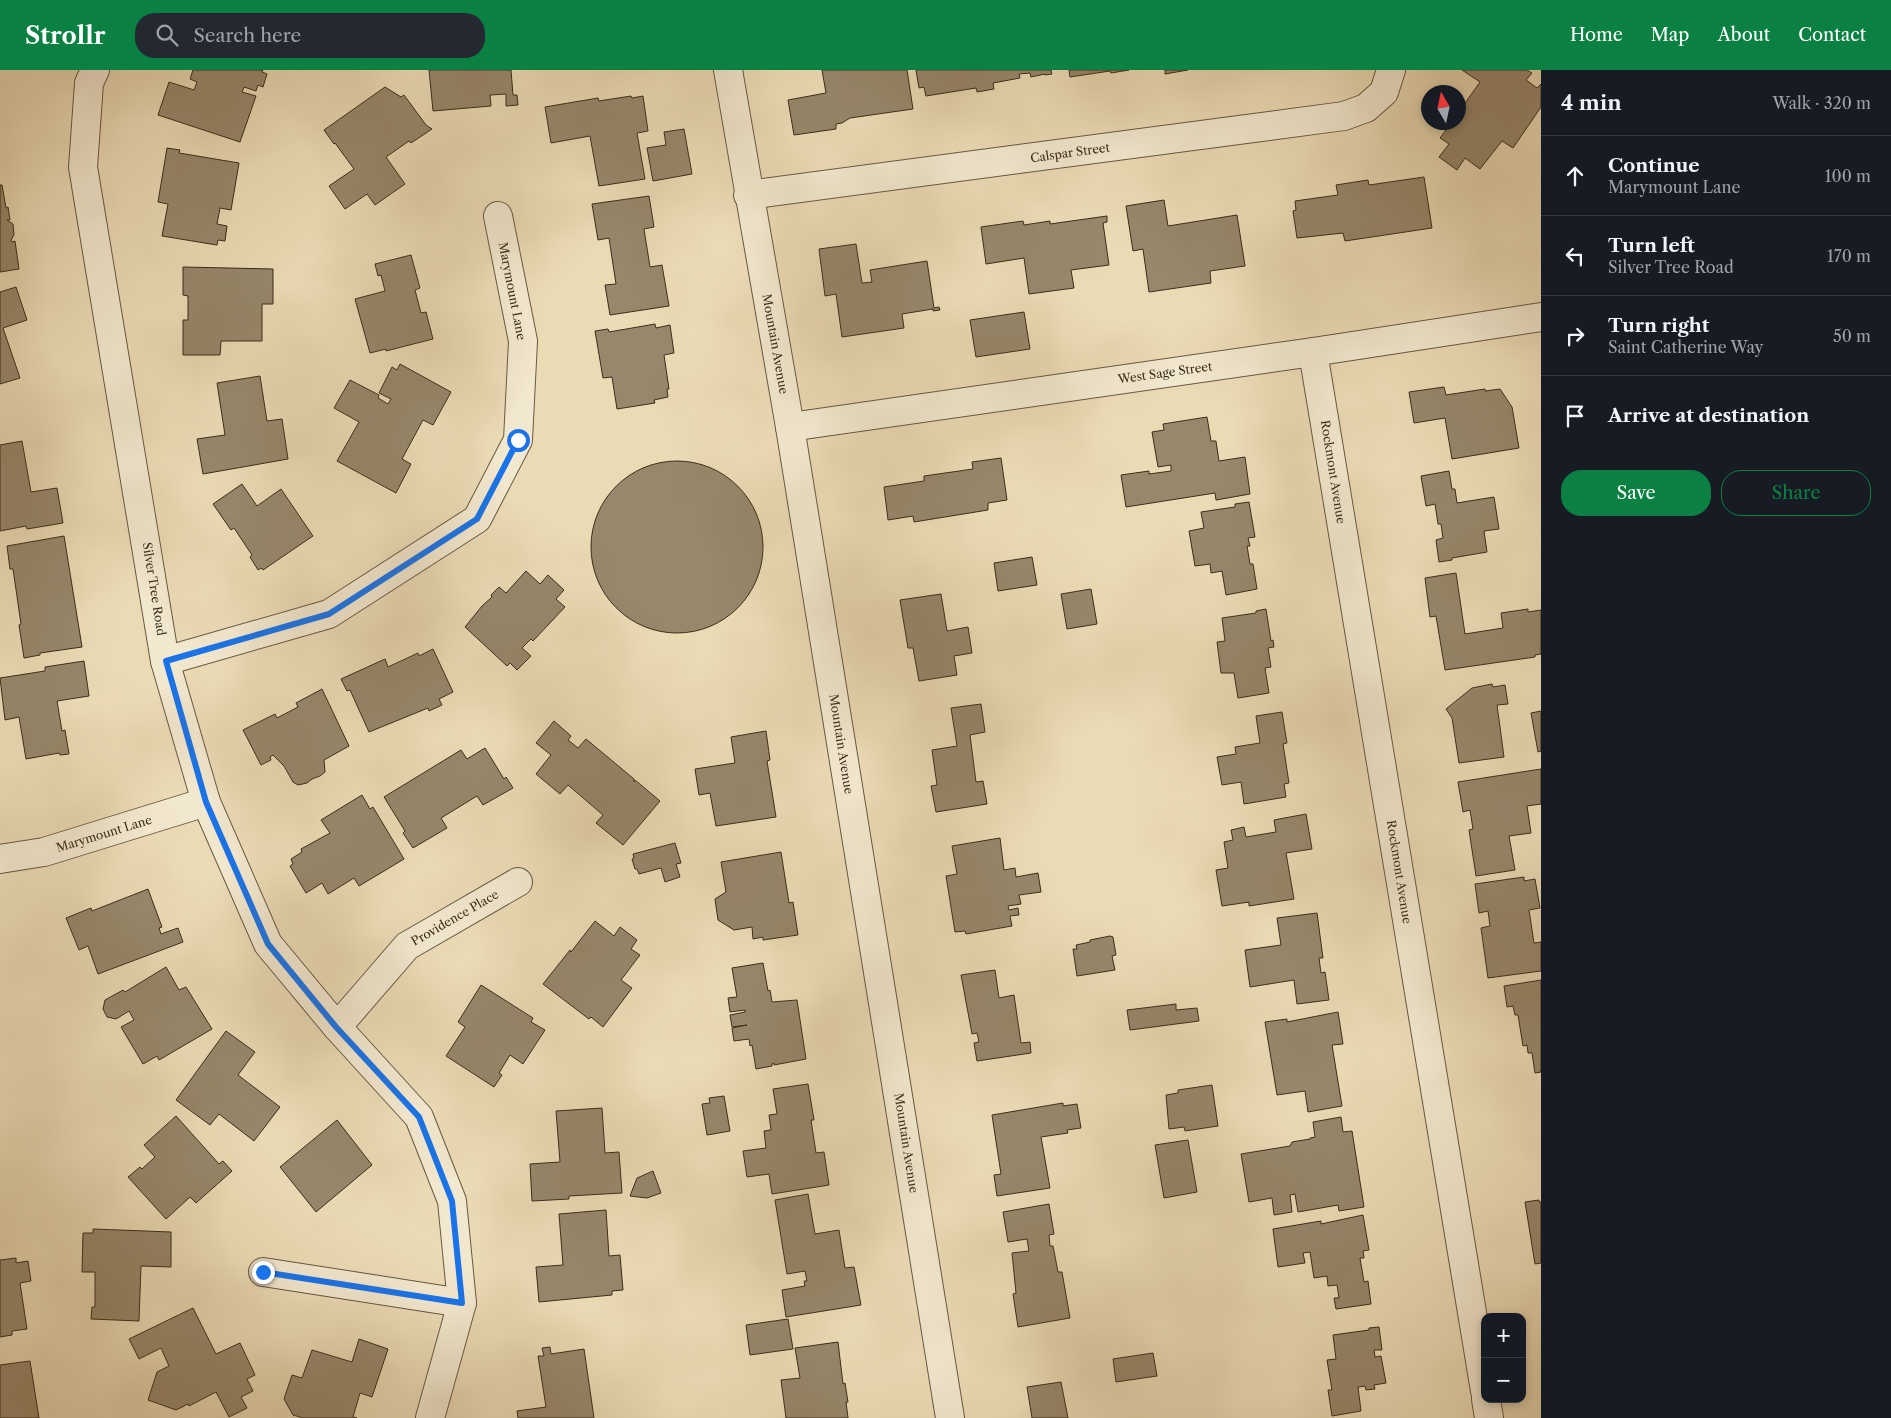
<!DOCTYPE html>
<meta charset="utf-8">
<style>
:root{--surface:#171b24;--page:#242831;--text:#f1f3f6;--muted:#9ea1a6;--line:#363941;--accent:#0b8043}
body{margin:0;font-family:"Libre Caslon Text",serif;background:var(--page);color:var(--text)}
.controls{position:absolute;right:15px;bottom:15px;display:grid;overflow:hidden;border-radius:10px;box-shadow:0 2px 8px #0003}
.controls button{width:45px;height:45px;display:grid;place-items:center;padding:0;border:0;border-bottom:1px solid var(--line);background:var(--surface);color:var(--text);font:25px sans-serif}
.compass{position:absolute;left:1421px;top:15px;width:45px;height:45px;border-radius:50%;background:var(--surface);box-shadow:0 2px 8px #0003;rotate:351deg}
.stop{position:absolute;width:15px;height:15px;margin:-11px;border:4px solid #1a73e8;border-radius:50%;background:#fff}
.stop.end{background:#1a73e8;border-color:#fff;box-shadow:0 1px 5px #0008}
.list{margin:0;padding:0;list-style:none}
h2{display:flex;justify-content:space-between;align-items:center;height:65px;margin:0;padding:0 20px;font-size:21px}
h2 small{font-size:16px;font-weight:400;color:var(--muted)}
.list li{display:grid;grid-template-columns:32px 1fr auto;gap:15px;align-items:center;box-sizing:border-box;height:80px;padding:0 20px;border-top:1px solid var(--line)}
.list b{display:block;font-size:19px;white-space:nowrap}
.list p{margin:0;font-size:16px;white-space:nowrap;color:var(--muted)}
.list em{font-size:16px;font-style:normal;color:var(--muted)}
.actions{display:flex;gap:10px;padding:15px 20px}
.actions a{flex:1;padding:11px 0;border:1px solid var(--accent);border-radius:20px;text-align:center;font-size:18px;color:var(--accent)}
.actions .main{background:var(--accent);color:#fff}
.icon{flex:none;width:28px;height:28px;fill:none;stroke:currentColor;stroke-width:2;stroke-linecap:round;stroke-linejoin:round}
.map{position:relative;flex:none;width:1541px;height:1348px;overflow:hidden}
header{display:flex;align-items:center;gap:30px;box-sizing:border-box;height:70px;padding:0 25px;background:var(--accent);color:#fff}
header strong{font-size:24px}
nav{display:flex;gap:28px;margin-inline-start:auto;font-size:18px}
.search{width:350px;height:45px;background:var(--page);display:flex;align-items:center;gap:12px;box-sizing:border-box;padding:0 18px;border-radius:20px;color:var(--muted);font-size:19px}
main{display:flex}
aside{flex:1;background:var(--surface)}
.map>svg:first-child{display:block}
</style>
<header>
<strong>Strollr</strong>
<div class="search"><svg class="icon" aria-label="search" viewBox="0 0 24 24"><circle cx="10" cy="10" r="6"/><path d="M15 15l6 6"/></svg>Search here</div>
<nav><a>Home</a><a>Map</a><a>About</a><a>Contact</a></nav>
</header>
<main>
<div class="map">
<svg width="1541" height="1348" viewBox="0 0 1541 1348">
<rect width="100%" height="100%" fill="#ebdbb5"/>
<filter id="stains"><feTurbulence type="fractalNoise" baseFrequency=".004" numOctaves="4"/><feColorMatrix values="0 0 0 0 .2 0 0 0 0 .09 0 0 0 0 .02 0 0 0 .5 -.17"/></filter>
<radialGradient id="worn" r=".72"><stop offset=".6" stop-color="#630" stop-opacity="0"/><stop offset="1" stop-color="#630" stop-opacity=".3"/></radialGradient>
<g fill="#97876b" stroke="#3b2d1b">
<path d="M193,0H263L262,2L267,4L263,17L258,15L256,21L244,17L242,22L256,26L240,72L158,45L169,12L194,20L197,12L190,9Z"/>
<path d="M429,0H511L513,25H517L518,35L506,36V24L490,25L491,36L433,41Z"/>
<path d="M822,0H907L913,39L850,48L842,53L836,54V59L794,65L788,30L826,23Z"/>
<path d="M916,0H1051L1052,4L1045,5V4L1031,7L1030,3L1019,4L1020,8L993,13L994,19L977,22L976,18L926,26L924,17L919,18Z"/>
<path d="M1069,0H1129L1111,3L1110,1L1070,7Z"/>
<path d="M1165,0H1188L1165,4Z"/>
<path d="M1462,0H1527L1532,3L1526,10L1537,18L1541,14V37L1513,78L1502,71L1480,99L1465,88L1457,100L1439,87L1449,74L1440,68L1452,52H1458V43L1480,12Z"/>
<path d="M385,17L401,27L404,25L426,55L432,59L411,73L409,71L386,87L405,114L375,135L367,124L345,139L329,116L354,99L335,73L334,74L324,60Z"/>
<path d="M631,26L632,28L643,26L648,61L637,63L645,109L599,116L590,66L551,73L545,37L598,28L599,31Z"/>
<path d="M684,59L692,104L653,111L647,78L666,75L664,62Z"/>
<path d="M167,78L180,80L179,83L239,93L231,140L220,138L217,154L227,156L225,171L218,170L217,175L162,166L168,134L158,132Z"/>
<path d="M1424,107L1432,158L1345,171L1343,163L1297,168L1293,141L1296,140L1295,131L1338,125L1336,115L1368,110L1369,115Z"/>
<path d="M0,115H2L6,138L8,137L10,150H7L13,154L14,165L11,170L12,172L15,171L19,199L0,202Z"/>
<path d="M649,126L654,157L644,159L650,197L662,195L669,236L610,245L605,215L616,214L609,168L598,170L592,134Z"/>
<path d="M1164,130L1168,156L1237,145L1245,196L1210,201L1211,213L1149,222L1143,179L1133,181L1126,136Z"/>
<path d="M1107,146V152L1103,153L1109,195L1071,200L1074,218L1029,224L1024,188L986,194L981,157L1023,151L1024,155L1050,151V154Z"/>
<path d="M856,174L862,213L872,212L870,200L927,191L934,238L939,237L940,240L933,241V239L902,244L904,258L842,267L836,224L825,226L819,179Z"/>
<path d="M411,185L420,218L415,220L421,243L426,242L433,269L386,281V279L370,283L355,229L385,221L381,205L378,206L375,194Z"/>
<path d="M183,197L273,199V234H262V271H221L220,285H183V250H188V226L183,225Z"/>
<path d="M16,217L27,250L3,258L20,308L0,314V222Z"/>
<path d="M1024,242L1030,279L976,287L970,250Z"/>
<path d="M655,254L656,258L670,255L674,283L664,285L669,319H667L668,327L654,330L655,333L617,339L612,307L603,308L595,261L608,259L609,262Z"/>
<path d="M400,294L451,322L433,355L423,350L402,389L411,394L396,423L337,391L359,352L334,338L350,310L379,325L378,328L388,334L391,329L379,323L392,297L397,300Z"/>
<path d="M260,306L267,351L282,349L288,389L203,404L197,369L225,365L217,313Z"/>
<path d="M1444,317L1446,325L1485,319V321L1500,319L1512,337L1519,378L1452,389L1445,348L1414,353L1409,322Z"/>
<path d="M1207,347L1211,371H1216L1219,391L1245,387L1250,424L1216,430L1215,423L1126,437L1121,405L1149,401V404L1171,401V395L1158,397L1152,362L1164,360L1163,354Z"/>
<path d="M22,371L31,422L57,418L63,453L27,459L26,456L0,461V375Z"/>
<path d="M1001,388L1007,430L988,433V440L914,452L913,446L888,450L884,417L924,411V406L973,399L972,392Z"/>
<circle cx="677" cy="477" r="86"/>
<path d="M1449,401L1452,419H1455L1457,433L1494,427L1499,459L1484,461L1487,482L1452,488V490L1439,492L1436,470L1443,468L1441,454H1438L1435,434L1426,436L1421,406Z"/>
<path d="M242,414L257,436L281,419L313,466L263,500L261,498L258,500L250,487L252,485L234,458L231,460L213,434Z"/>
<path d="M1249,432L1255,467L1248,468L1250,476H1247L1250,494H1253L1257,519L1226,525L1222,501L1211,503L1210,494L1195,496L1189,461L1204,458L1201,442L1235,437V434Z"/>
<path d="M64,466L82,577L40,583V585L24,588L19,555L21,554L13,499H10L7,476Z"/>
<path d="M1032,487L1037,515L998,521L994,493Z"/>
<path d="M526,501L540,514L548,505L564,520L556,529L565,537L533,571L531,569L522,578L531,586L517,600L510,593L507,596L465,557L482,536L492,527L491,525L499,517L506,523Z"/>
<path d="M1456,503L1465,564L1503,558L1501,543L1528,539V542L1541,540V584L1535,585V587L1445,600L1436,546L1430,547L1425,508Z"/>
<path d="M1091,519L1097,554L1067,559L1061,524Z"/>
<path d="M941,524L947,561L968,557L972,583L954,586L957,605L919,611L913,578H908L900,530Z"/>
<path d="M1266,539L1271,571L1273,570L1274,577L1268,578L1271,597L1265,598L1269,623L1238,628L1234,603H1221L1217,572L1225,571L1222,548L1256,543V541Z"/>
<path d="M433,579L453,622L439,629L442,635L429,641L428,638L369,662L350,620L347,621L341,609L385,589L388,597L418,583L419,586Z"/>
<path d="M84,591L89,626L57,631L62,661L65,660L69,684L60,685L59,683L26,689L19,647L5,650L0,608L45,601V597Z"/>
<path d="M1492,614L1493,617L1505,615L1508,634L1497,635L1504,687L1459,693L1452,648L1446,639L1472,618Z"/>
<path d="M322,619L349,676L324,690L325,702L320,706L312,709L307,713L298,715L293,712L284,696L273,685L270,687L271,690L261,695L243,660L275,644L277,648L298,637L296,633Z"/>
<path d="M981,634L985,662L970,665L976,712L983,711L987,734L936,742L931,716L937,715L932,680L957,676L951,638Z"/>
<path d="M1541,641V681L1538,682L1531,643Z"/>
<path d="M1282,642L1287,673L1283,674L1289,713L1284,714L1286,727L1244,734L1241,712L1222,715L1217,687L1236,684L1235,677L1260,673L1256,646Z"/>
<path d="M554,651L571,666L568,670L578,678L586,669L634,709V712L635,710L660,731L623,775L596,753L603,745L568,715L560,724L536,704L551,685L536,673Z"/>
<path d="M766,661L770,690L767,691L776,747L716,756L710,723L699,725L695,699L735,693L731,667Z"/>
<path d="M485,678L504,709L506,707L513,718L483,735L477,726L441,748L447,758L413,778L403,763L405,761L384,727L461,680L467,689Z"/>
<path d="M1541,699V734L1527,736L1531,763L1509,766L1515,800L1476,806L1469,760L1473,759L1470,740L1463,742L1458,712Z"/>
<path d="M362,725L370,739L373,737L404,789L359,816L354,808L328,824L322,813L306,823L290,796L293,794L291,789L302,782L301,779L330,763L321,750Z"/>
<path d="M1306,744L1312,779L1286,783L1294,829L1249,836V832L1222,836L1216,800L1228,798L1224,772L1233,770L1231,760L1244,757L1246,767L1276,762L1274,750Z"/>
<path d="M1000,768L1004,800L1015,798L1016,807L1038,803L1041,822L1019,825L1021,834L1008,836L1009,840L1018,838L1019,845L1010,846L1012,856L966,864L965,861L955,862L946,806L957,804L952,776Z"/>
<path d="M675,773L681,793L676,794L680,807L665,812L661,798L639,804L637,799H635L632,789L634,788L633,784Z"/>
<path d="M781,782L789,833L793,832L798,865L763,870V867L753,869L752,857L734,860L718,850L715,829L726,822L721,792Z"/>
<path d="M1524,807V811L1535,809L1540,838L1529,840L1534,873L1541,872V901L1488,908L1481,858L1490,856L1488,841L1479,843L1475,814Z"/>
<path d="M148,819L162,857L159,858L161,864L178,858L183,872L98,904L88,876L79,880L66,848L91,838L92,841Z"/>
<path d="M1317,843L1323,888H1319L1321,903L1325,902L1329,930L1297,934L1294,910L1250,917L1245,880L1281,875L1277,848Z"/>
<path d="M595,851L614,866L620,857L637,870L631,879L640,885L621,910L632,918L603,957L591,947L589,949L543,914L570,880L571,882Z"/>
<path d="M1110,866L1113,867L1116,885L1112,886L1115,900L1077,906L1073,879H1077L1076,875L1090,872V870Z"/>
<path d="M763,893L768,921L770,920L772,932L797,930L806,989L774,995V993L772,994V996L756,999L752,975L750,976L749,969L734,971L732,958L747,955L732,957L730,945L745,942V940L730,942L728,928L737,927L732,898Z"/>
<path d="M166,897L179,920L186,917L212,959L159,990L157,986L143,994L121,957L134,950L129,941L116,949L107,947L103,939L105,930L123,920L125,922Z"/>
<path d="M995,900L999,928L1014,925L1021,973L1030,972L1031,983L977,991L974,973L979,972L977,963L972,964L961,905Z"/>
<path d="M1541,910V1002L1535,1003L1532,983H1528L1527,975L1523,976L1518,945H1515L1513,936L1507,937L1504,916Z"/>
<path d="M481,915L533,948L531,952L545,960L523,994L510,985L499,1003L502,1005L494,1017L446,986L465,957L458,952Z"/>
<path d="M1176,934V940L1197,938L1199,951L1130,960L1127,940Z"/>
<path d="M1338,942L1343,974L1332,975L1342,1036L1308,1042L1305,1021L1277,1025L1265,952L1287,949V952Z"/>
<path d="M226,961L255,982L238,1005L280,1037L254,1071L219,1044L210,1055L176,1030Z"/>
<path d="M808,1014L814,1050H811L816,1083L824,1082L829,1115L772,1124L769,1104L747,1107L743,1081L766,1078L764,1061L771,1060L769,1045L777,1044L773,1019Z"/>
<path d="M1212,1015L1218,1056L1185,1061L1184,1057L1169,1059L1166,1025L1178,1023V1020Z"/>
<path d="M724,1026L730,1061L707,1065L702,1034L710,1033L709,1028Z"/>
<path d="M1063,1033V1036L1077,1034L1081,1058L1067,1060L1068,1063L1041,1067L1050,1118L997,1126L994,1105L1001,1104L992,1045Z"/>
<path d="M602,1038L605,1083L619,1082L622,1123L569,1126V1129L532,1131L530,1094L560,1092L556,1041Z"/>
<path d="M176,1046L219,1094L223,1091L232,1101L196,1133L190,1127L166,1149L128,1107L140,1097L142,1099L155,1087L144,1075Z"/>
<path d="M1341,1047L1343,1062L1352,1061L1364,1137L1339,1141L1338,1135L1298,1142L1295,1124L1290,1125L1292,1142L1274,1145L1272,1128L1249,1132L1241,1084L1290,1076L1292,1072L1310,1069V1068L1315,1067L1313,1052Z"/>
<path d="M337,1050L372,1095L316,1142L280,1097Z"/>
<path d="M1188,1070L1197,1122L1164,1128L1155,1075Z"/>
<path d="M653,1101L661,1123L647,1128L630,1126L637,1108Z"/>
<path d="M808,1124L815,1164L839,1160L845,1198L854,1197L861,1235L786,1247L782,1220L805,1216L804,1211H807L805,1201L787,1204L775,1130Z"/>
<path d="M1539,1130V1132H1541V1193L1535,1194L1525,1132Z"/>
<path d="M1049,1134L1054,1164L1049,1165L1050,1176H1053L1058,1202H1062L1070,1248L1018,1257L1013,1224L1016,1223L1012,1183L1029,1181L1027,1169L1008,1172L1003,1142Z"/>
<path d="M606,1140L609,1186L620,1185L623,1220L612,1221V1225L539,1232L536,1197L563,1195L559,1144Z"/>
<path d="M1363,1145L1369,1180L1363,1181L1364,1188H1360L1364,1212L1368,1211L1371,1234L1336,1239L1334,1228H1339L1337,1215L1328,1216L1327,1206L1314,1208L1310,1182L1303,1183L1305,1193L1278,1197L1273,1159L1321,1151V1154Z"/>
<path d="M93,1159L171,1162V1197L141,1196L139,1251L91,1249L92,1237H95V1202H82L83,1163H93Z"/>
<path d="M16,1188V1193L28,1191L31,1211L20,1213L27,1259L12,1261V1265L0,1267V1190Z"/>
<path d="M193,1238L216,1284L240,1273L255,1305L247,1309L253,1321L241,1327L247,1338L229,1347L216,1322L189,1336L188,1334L176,1340L148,1330L157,1302L169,1296L161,1278L139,1289L129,1269Z"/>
<path d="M788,1249L793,1279L750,1285L746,1255Z"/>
<path d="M1379,1257L1382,1280H1374L1375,1287L1381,1286L1386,1313L1374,1315L1375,1319L1366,1320L1365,1316L1358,1317L1361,1341L1332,1346L1328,1320H1332L1327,1290L1336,1289L1333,1265L1369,1260V1258Z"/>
<path d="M359,1269L388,1279L372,1327L360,1323L353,1347L357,1348H303L293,1345L284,1329L292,1305L302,1308L312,1280L352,1292Z"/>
<path d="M838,1272L843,1314L845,1313L848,1332H846L848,1348H786L781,1310L800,1308L795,1278Z"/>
<path d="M550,1277L551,1284L584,1279L594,1348H518L517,1341L546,1337L538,1286H544L542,1278Z"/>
<path d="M1153,1283L1157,1306L1116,1312L1113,1289Z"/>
<path d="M30,1291L39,1348H0V1295Z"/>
<path d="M1061,1312L1068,1348H1032L1027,1317Z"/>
</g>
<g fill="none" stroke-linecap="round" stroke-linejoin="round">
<defs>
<g id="minor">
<path d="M95,0L89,13L83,97L165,591L206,732L268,874L337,957L419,1047L452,1131L462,1233L430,1348"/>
<path d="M728,0L790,357L950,1348"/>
<path d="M748,125L1344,46L1366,38L1384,22L1391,0"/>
<path d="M1313,282L1485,1321"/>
<path d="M790,357L1313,282L1541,247"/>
<path d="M165,591L329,544L477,449L518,370L523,271L498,146"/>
<path d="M0,789L44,782L206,732"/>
<path d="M337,957L407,876L518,812"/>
<path d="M263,1202L462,1233"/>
<path d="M1486,1329L1489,1348"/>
</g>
</defs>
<use href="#minor" stroke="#675842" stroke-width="30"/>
<use href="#minor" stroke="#f2e8cf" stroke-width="28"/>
</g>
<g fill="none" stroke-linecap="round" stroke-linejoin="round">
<path stroke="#1a73e8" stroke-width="6" d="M263,1202L462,1233L452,1131L419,1047L336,957L268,874L206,732L166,591L329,544L477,449L518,370"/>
</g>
<g text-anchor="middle" stroke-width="4" stroke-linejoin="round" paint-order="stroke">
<g font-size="12" fill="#3b2d1b" stroke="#f2e8cf">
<text transform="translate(1070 83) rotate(-8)" y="4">Calspar Street</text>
<text transform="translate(512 221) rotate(79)" y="4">Marymount Lane</text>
<text transform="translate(775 274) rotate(80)" y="4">Mountain Avenue</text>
<text transform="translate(1165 303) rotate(-8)" y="4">West Sage Street</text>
<text transform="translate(1333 402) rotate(81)" y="4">Rockmont Avenue</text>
<text transform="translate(154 519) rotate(81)" y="4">Silver Tree Road</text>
<text transform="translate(841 674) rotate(81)" y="4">Mountain Avenue</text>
<text transform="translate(104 764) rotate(-17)" y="4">Marymount Lane</text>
<text transform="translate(1399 802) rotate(81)" y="4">Rockmont Avenue</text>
<text transform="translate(455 848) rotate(-30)" y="4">Providence Place</text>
<text transform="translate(906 1073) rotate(81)" y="4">Mountain Avenue</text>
</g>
</g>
<rect width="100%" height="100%" filter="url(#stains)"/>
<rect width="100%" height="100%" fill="url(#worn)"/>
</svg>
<div class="controls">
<button>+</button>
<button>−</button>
</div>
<svg class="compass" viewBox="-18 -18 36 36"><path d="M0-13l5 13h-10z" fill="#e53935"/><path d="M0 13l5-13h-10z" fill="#9ea1a6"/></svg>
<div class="stop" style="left:518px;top:370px"></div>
<div class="stop end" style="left:263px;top:1202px"></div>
</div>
<aside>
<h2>4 min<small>Walk · 320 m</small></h2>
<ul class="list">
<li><svg class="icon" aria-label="ahead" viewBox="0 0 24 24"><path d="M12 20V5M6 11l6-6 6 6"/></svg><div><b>Continue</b><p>Marymount Lane</p></div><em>100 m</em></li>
<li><svg class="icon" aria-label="left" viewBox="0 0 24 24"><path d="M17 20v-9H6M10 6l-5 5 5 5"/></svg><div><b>Turn left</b><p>Silver Tree Road</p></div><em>170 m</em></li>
<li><svg class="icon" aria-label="right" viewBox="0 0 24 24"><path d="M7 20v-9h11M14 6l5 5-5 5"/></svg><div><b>Turn right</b><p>Saint Catherine Way</p></div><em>50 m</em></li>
<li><svg class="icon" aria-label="arrive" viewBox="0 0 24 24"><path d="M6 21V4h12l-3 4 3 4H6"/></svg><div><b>Arrive at destination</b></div></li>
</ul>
<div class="actions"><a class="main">Save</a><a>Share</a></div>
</aside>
</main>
